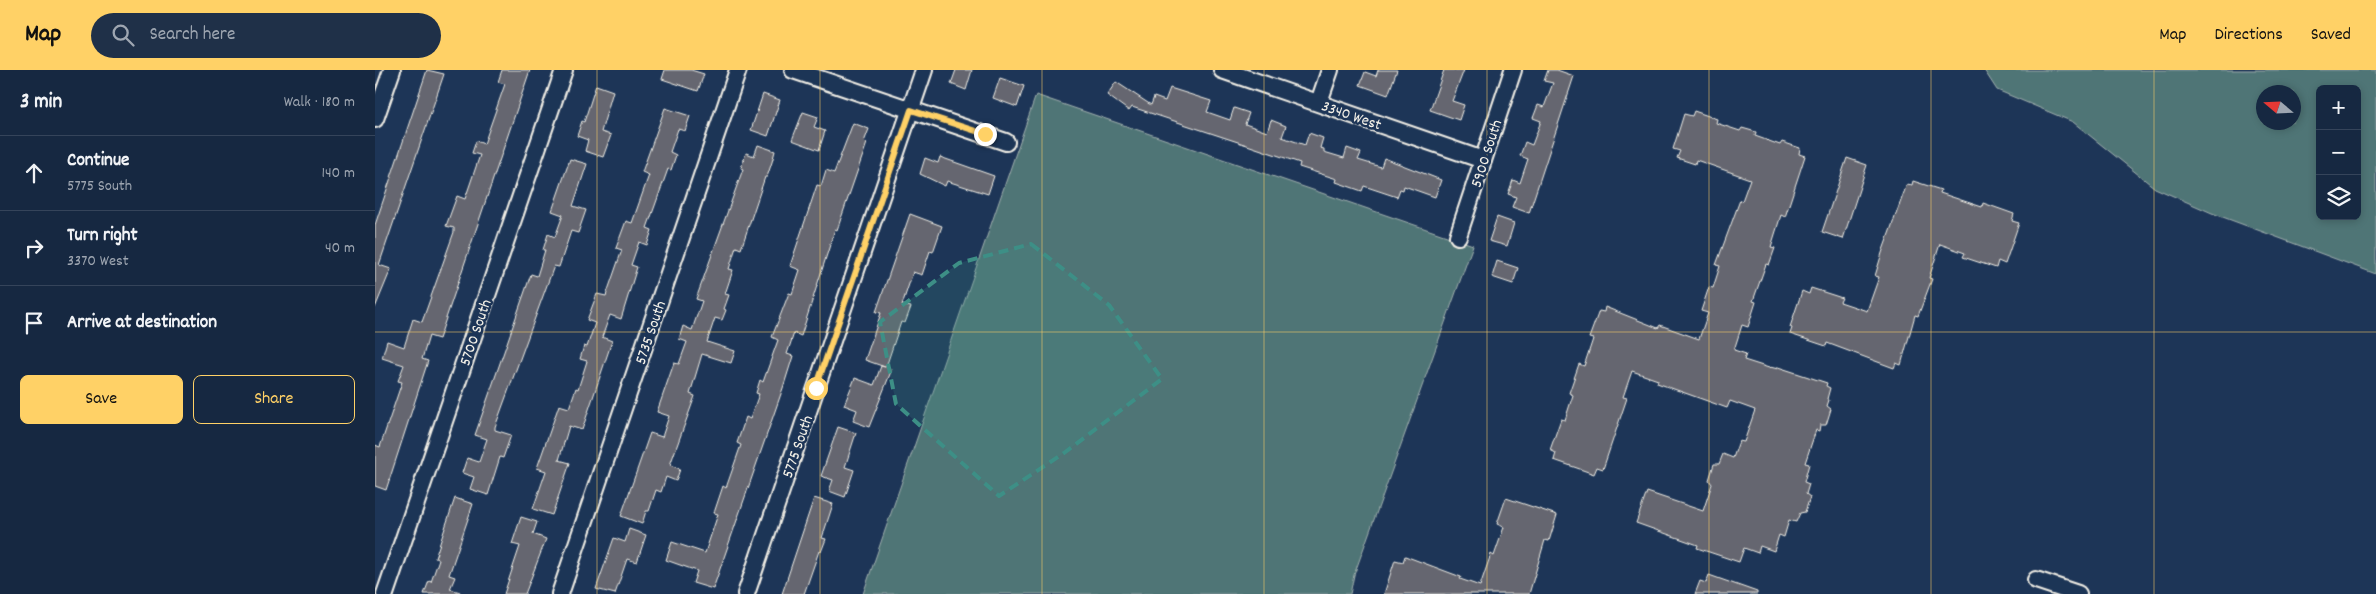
<!DOCTYPE html>
<meta charset="utf-8">
<style>
:root{--surface:#162841;--page:#1f3048;--text:#f1f3f6;--muted:#9ea6b1;--line:#35445a;--accent:#ffd166}
body{margin:0;font-family:Dekko,sans-serif;background:var(--page);color:var(--text)}
.controls{position:absolute;right:15px;top:15px;display:grid;overflow:hidden;border-radius:8px;box-shadow:0 2px 8px #0003}
.controls button{width:45px;height:45px;display:grid;place-items:center;padding:0;border:0;border-bottom:1px solid var(--line);background:var(--surface);color:var(--text);font:25px sans-serif}
.compass{position:absolute;left:1881px;top:15px;width:45px;height:45px;border-radius:50%;background:var(--surface);box-shadow:0 2px 8px #0003;rotate:289deg}
.stop{position:absolute;width:15px;height:15px;margin:-11px;border:4px solid #ffd166;border-radius:50%;background:#fff}
.stop.end{background:#ffd166;border-color:#fff;box-shadow:0 1px 5px #0008}
.list{margin:0;padding:0;list-style:none}
h2{display:flex;justify-content:space-between;align-items:center;height:65px;margin:0;padding:0 20px;font-size:21px}
h2 small{font-size:16px;font-weight:400;color:var(--muted)}
.list li{display:grid;grid-template-columns:32px 1fr auto;gap:15px;align-items:center;box-sizing:border-box;height:75px;padding:0 20px;border-top:1px solid var(--line)}
.list b{display:block;font-size:19px;white-space:nowrap}
.list p{margin:0;font-size:16px;white-space:nowrap;color:var(--muted)}
.list em{font-size:16px;font-style:normal;color:var(--muted)}
.actions{display:flex;gap:10px;padding:15px 20px}
.actions a{flex:1;padding:11px 0;border:1px solid var(--accent);border-radius:8px;text-align:center;font-size:18px;color:var(--accent)}
.actions .main{background:var(--accent);color:#111}
.icon{flex:none;width:28px;height:28px;fill:none;stroke:currentColor;stroke-width:2;stroke-linecap:round;stroke-linejoin:round}
.map{position:relative;flex:none;width:2001px;height:524px;overflow:hidden}
header{display:flex;align-items:center;gap:30px;box-sizing:border-box;height:70px;padding:0 25px;background:var(--accent);color:#111}
header strong{font-size:24px}
nav{display:flex;gap:28px;margin-inline-start:auto;font-size:18px}
.search{width:350px;height:45px;background:var(--page);display:flex;align-items:center;gap:12px;box-sizing:border-box;padding:0 18px;border-radius:28px;color:var(--muted);font-size:19px}
main{display:flex}
aside{flex:1;background:var(--surface)}
.map>svg:first-child{display:block}
</style>
<header>
<strong>Map</strong>
<div class="search"><svg class="icon" aria-label="search" viewBox="0 0 24 24"><circle cx="10" cy="10" r="6"/><path d="M15 15l6 6"/></svg>Search here</div>
<nav><a>Map</a><a>Directions</a><a>Saved</a></nav>
</header>
<main>
<aside>
<h2>3 min<small>Walk · 180 m</small></h2>
<ul class="list">
<li><svg class="icon" aria-label="ahead" viewBox="0 0 24 24"><path d="M12 20V5M6 11l6-6 6 6"/></svg><div><b>Continue</b><p>5775 South</p></div><em>140 m</em></li>
<li><svg class="icon" aria-label="right" viewBox="0 0 24 24"><path d="M7 20v-9h11M14 6l5 5-5 5"/></svg><div><b>Turn right</b><p>3370 West</p></div><em>40 m</em></li>
<li><svg class="icon" aria-label="arrive" viewBox="0 0 24 24"><path d="M6 21V4h12l-3 4 3 4H6"/></svg><div><b>Arrive at destination</b></div></li>
</ul>
<div class="actions"><a class="main">Save</a><a>Share</a></div>
</aside>
<div class="map">
<svg width="2001" height="524" viewBox="0 0 2001 524">
<rect width="100%" height="100%" fill="#1d3557"/>
<filter id="ink" filterUnits="userSpaceOnUse"><feTurbulence type="fractalNoise" baseFrequency=".02" numOctaves="2"/><feDisplacementMap in="SourceGraphic" scale="10" xChannelSelector="R" yChannelSelector="G"/><feConvolveMatrix kernelMatrix="1 2 1 2 8 2 1 2 1" color-interpolation-filters="sRGB"/></filter>
<g filter="url(#ink)">
<g fill="#507476" stroke="#a2b2af" fill-rule="evenodd">
<path d="M1609,0H2001V204L1837,143L1780,118L1698,52L1622,20ZM1945,19H1982V146H1945ZM1888,22H1918V52H1888Z"/>
<path d="M661,25L1098,175L979,505L975,524H488Z"/>
</g>
<g fill="#65666f" stroke="#f4f1e8">
<path d="M52,0L69,4L4,195L16,199L0,238V155Z"/>
<path d="M127,0H155L64,269L54,266L47,289L53,291L11,420L0,416V375L5,377L27,312L23,311L29,295L7,288L12,271L29,277L38,249L47,252L79,162V158L71,156L82,126L90,129L105,85L97,83L101,71L109,74L130,14L123,12Z"/>
<path d="M290,0H316L329,4L323,21L287,9Z"/>
<path d="M581,0H597L591,20L576,14Z"/>
<path d="M1003,0H1022L1013,25L985,15L990,2L1001,6Z"/>
<path d="M1069,0H1089L1077,31L1089,35L1084,50L1055,40Z"/>
<path d="M1173,0H1182L1199,6L1154,143L1137,137L1141,127L1133,124L1138,110L1145,113L1153,89L1145,86L1150,72L1157,75L1166,51L1158,48L1163,35L1169,37L1178,13L1169,11Z"/>
<path d="M625,8L649,16L642,37L618,28Z"/>
<path d="M741,12L776,35L779,27L790,31L795,18L836,31L832,42L855,50L859,38L874,43L870,54L892,62L896,50L911,56L907,67L930,75L934,63L948,68L945,78L949,79V82L969,88L972,78L986,83L983,90L1006,97L1009,88L1066,110L1060,127L1029,116L1028,120L1025,119L1022,127L989,116L987,121L961,112L962,109L924,97L925,93L875,76L757,37L754,41L732,25Z"/>
<path d="M221,15L238,21L226,62L236,65L228,87L210,81L213,70L202,66L207,51L209,52Z"/>
<path d="M388,24L405,30L393,66L376,60Z"/>
<path d="M290,38L315,46L310,61L303,59L295,82L301,85L296,100L293,99L272,158L277,160L272,175L264,172L256,195L262,197L246,249L235,245L227,267L237,271L207,360L194,356L184,390L195,393L177,445L158,439L171,401L162,398L184,335L194,338L201,318L203,319L212,291L205,289L209,276L212,277L220,253L212,250L222,224L231,226L247,180L241,178L251,151L257,153L274,105L267,102Z"/>
<path d="M1319,41L1342,49L1341,53L1365,61L1367,58L1381,62L1380,66L1405,75L1407,72L1425,78L1424,84L1430,86L1410,147L1406,145L1396,177L1400,178L1394,195L1391,194L1378,231L1381,232L1373,257L1367,255L1359,280L1371,284L1369,290L1394,298L1395,297L1403,299V297L1452,313L1451,316L1455,318L1452,329L1454,330L1452,336L1456,339L1451,355H1445L1444,361L1441,360L1430,393L1434,394L1429,412L1434,414L1431,424L1435,427L1430,442L1425,443L1421,452L1414,450L1409,467L1404,465L1399,481L1385,476L1383,483L1369,478L1364,492L1322,478L1323,475L1261,453L1272,422L1328,441L1337,414L1334,410L1339,394H1344L1348,384L1358,388L1364,371L1369,372L1380,340L1355,331L1352,338L1282,313L1283,310L1257,301L1248,327L1252,328L1228,399L1222,397L1219,404L1179,390L1181,383L1175,380L1186,349L1190,350L1198,325L1194,323L1204,294L1209,296L1218,269L1214,268L1224,241L1229,242L1230,237L1283,258L1285,255L1324,269L1333,243L1326,241L1334,217L1338,218L1345,196L1341,195L1365,130L1367,131L1375,109L1321,90L1320,94L1302,88L1305,81L1298,79L1309,44L1317,46Z"/>
<path d="M428,42L443,47L439,57L450,61L444,80L417,70Z"/>
<path d="M478,53L494,59L489,72L492,73L462,160L460,159L426,266L419,263L412,284L418,286L408,318L338,519L318,513L322,501L291,490L297,472L330,483L343,444L339,443L348,416L351,418L366,375L362,373L371,347L375,349L384,324L381,323L385,310L388,312L403,270L397,267L414,223L417,224L425,200L415,196L442,115L446,116L451,100L459,103Z"/>
<path d="M383,75L400,81L397,92L392,107H390L366,179L361,177L354,199L358,200L350,224L354,225L349,239L351,240L347,250L340,248L332,272L360,281L356,293L327,284L315,324L320,326L295,395L305,399L301,411L291,407L286,422L281,420L274,441H271L267,454L246,446L275,363L287,367L294,346L282,342L299,293L304,294L312,272L304,269L308,256L317,260L327,231L321,229L368,99L366,98L371,83L379,86Z"/>
<path d="M565,87L619,106L613,124L572,111L570,116L545,104L550,88L563,93Z"/>
<path d="M1472,88L1492,95L1468,169L1447,162Z"/>
<path d="M195,89L212,94L198,136L211,140L203,163L196,161L184,197L179,196L120,357V360L136,365L128,388L125,387L113,425L95,419L99,407L87,403L92,388L104,392L112,369L100,365L156,204L162,206L170,180H168L173,164L180,167L188,145L177,141Z"/>
<path d="M1538,111L1566,120L1565,123L1607,137L1608,133L1639,144L1637,151L1644,153L1630,194L1623,191L1621,198L1588,187L1590,183L1565,174L1554,208L1557,209L1543,246L1540,245L1526,295L1521,293L1519,298L1452,273L1451,276L1415,264L1417,258L1415,257L1427,221L1434,224L1436,218L1467,228L1465,232L1492,241L1504,207L1500,206L1507,183L1532,114L1537,115Z"/>
<path d="M535,144L567,156L558,182L555,181L547,205L538,202L527,235L536,237L530,253L526,252L511,297L517,299L494,357L478,351L482,340L469,335L480,308L499,315L506,296L510,297L490,290L506,243L501,242Z"/>
<path d="M1122,147L1139,153L1132,176L1114,171Z"/>
<path d="M1122,191L1143,198L1138,214L1117,207Z"/>
<path d="M463,357L481,363L470,397L479,400L470,427L454,421L458,410L446,406Z"/>
<path d="M80,428L98,434L74,505L80,507L75,519L85,522V524H49L54,511L56,512L64,489L60,488Z"/>
<path d="M439,428L458,434L447,468L451,469L446,482L444,481L429,524H407Z"/>
<path d="M1131,428L1182,445L1174,471L1170,470L1154,524H1009L1020,490L1028,492L1030,486L1086,507L1085,509L1105,516L1116,484L1119,486L1129,457L1122,454Z"/>
<path d="M146,447L162,452L158,464L171,469L150,524H129L145,476L137,474Z"/>
<path d="M254,459L271,465L262,492L252,489L240,524L221,519L239,468L250,472Z"/>
<path d="M1334,505L1382,522V524H1320L1325,511L1331,513Z"/>
</g>
<g fill="none" stroke-linecap="round" stroke-linejoin="round">
<defs>
<g id="minor">
<path d="M418,0L631,72"/>
<path d="M847,0L1108,90"/>
<path d="M944,32L955,0"/>
<path d="M0,49L17,0"/>
<path d="M1083,166L1138,0"/>
<path d="M1661,510L1703,524"/>
<path d="M10,524L189,0"/>
<path d="M185,524L363,0"/>
<path d="M371,524L549,0"/>
</g>
</defs>
<use href="#minor" stroke="#f4f1e8" stroke-width="20"/>
<use href="#minor" stroke="#1d3557" stroke-width="16"/>
</g>
</g>
<g fill="none" stroke-linecap="round" stroke-linejoin="round" filter="url(#ink)">
<path stroke="#ffd166" stroke-width="6" d="M441,318L536,40L610,64"/>
</g>
<path fill="#3d8f86" fill-opacity="0.2" stroke="#3d8f86" stroke-width="4" stroke-dasharray="10 6" stroke-linejoin="round" d="M656,174L734,235L787,309L689,383L624,426L521,334L505,252L584,193Z"/>
<path fill="none" stroke="#ffd166" stroke-width="1" stroke-opacity="0.55" d="M222,0V524M445,0V524M667,0V524M889,0V524M1112,0V524M1334,0V524M1556,0V524M1779,0V524M0,262H2001"/>
<g text-anchor="middle" stroke-width="5" stroke-linejoin="round" paint-order="stroke">
<g font-size="16" fill="#f4f1e8" stroke="#1d3557">
<text transform="translate(977 44) rotate(19)" y="6">3340 West</text>
<text transform="translate(1110 83) rotate(-72)" y="6">5900 South</text>
<text transform="translate(99 262) rotate(-71)" y="6">5700 South</text>
<text transform="translate(274 262) rotate(-71)" y="6">5735 South</text>
<text transform="translate(421 376) rotate(-71)" y="6">5775 South</text>
</g>
</g>
</svg>
<div class="controls">
<button>+</button>
<button>−</button>
<button><svg class="icon" aria-label="layers" viewBox="0 0 24 24"><path d="M12 4l9 5-9 5-9-5zM3 14l9 5 9-5"/></svg></button>
</div>
<svg class="compass" viewBox="-18 -18 36 36"><path d="M0-13l5 13h-10z" fill="#e53935"/><path d="M0 13l5-13h-10z" fill="#9ea6b1"/></svg>
<div class="stop" style="left:441px;top:318px"></div>
<div class="stop end" style="left:610px;top:64px"></div>
</div>
</main>
